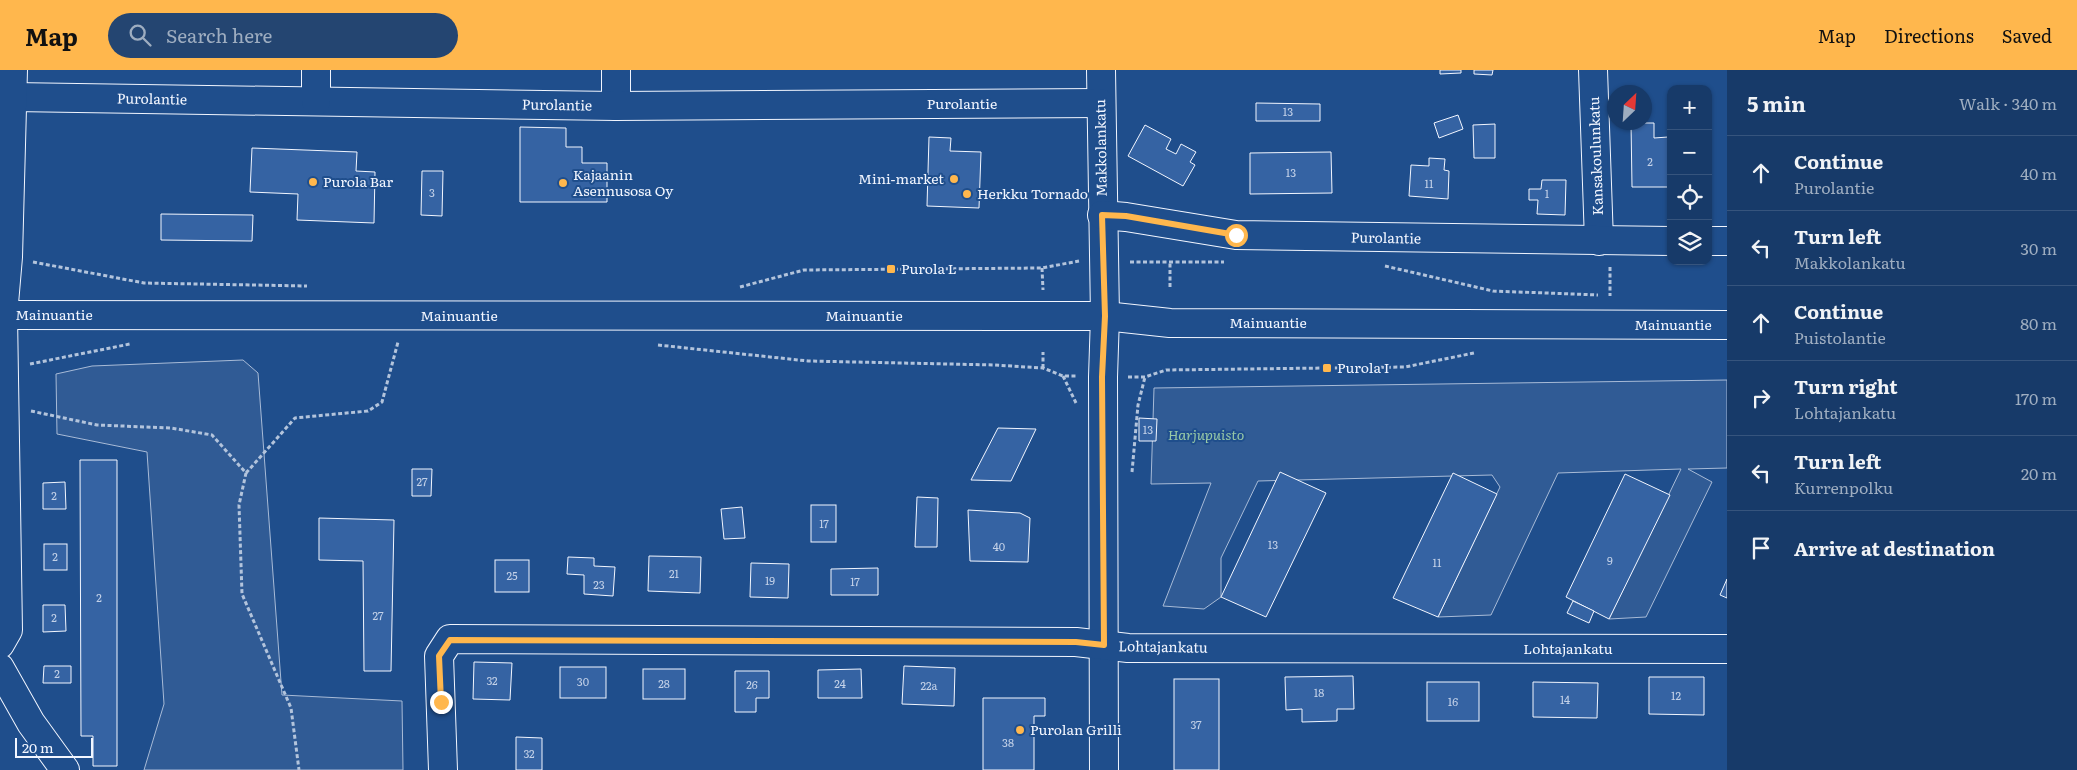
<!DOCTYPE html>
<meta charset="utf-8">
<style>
:root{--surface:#173a69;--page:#244571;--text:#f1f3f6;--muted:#9eadc0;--line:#36547d;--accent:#ffb74d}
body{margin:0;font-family:Literata,serif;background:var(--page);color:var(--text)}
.controls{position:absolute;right:15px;top:15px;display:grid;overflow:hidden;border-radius:10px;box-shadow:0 1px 4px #0004}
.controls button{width:45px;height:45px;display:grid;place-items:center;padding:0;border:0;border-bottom:1px solid var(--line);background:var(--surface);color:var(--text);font:25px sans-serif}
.compass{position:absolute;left:1607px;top:15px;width:45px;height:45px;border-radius:50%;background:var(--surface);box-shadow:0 1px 4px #0004;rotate:25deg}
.scale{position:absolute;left:15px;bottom:12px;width:78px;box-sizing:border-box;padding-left:5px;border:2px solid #f2f6ff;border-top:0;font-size:14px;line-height:18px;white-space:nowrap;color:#f2f6ff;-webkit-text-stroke:4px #1f4e8c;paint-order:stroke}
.stop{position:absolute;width:15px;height:15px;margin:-11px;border:4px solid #ffb74d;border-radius:50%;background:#fff}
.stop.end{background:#ffb74d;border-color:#fff;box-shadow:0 1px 5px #0008}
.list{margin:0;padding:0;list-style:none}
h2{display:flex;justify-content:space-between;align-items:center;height:65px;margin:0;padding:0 20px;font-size:21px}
h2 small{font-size:16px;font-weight:400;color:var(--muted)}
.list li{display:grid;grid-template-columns:32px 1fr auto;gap:15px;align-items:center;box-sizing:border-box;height:75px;padding:0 20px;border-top:1px solid var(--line)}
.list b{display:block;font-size:19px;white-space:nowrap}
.list p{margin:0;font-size:16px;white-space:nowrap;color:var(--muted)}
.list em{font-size:16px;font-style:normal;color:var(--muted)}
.icon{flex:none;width:28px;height:28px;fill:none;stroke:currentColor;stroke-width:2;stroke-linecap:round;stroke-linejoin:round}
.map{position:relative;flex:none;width:1727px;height:700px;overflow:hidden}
header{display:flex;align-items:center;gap:30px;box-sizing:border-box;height:70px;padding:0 25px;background:var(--accent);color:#111}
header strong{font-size:24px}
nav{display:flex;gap:28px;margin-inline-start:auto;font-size:18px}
.search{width:350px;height:45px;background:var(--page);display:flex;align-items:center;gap:12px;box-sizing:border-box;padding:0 18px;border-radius:28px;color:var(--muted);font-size:19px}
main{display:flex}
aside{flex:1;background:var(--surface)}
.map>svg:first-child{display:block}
</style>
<header>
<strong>Map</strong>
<div class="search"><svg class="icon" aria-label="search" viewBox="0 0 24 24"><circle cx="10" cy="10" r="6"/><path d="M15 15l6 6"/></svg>Search here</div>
<nav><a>Map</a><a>Directions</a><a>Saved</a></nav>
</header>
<main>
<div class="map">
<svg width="1727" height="700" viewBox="0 0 1727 700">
<rect width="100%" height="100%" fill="#1f4e8c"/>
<g fill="#305b95" stroke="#a8bbd7">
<path d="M243,290L258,303L282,625L402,631L403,700H144L164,634L147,382L57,364L56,304L92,296Z"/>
<path d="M1727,310V398L1688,399L1712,412L1646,547L1609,549L1681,399L1558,403L1491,545L1438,547L1500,417L1492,405L1258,411L1221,488V527L1204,539L1163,536L1211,413L1151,414L1154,318Z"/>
</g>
<g fill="#3563a3" stroke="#f2f6ff">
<path d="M1440,0H1461V3L1440,4Z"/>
<path d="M1474,0H1493L1492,5L1474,4Z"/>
<path d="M1256,33L1320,34V51H1256Z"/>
<path d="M1458,45L1463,59L1439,68L1434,53Z"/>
<path d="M1631,53H1654V68L1668,67V117H1632Z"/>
<path d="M1495,54V88H1474L1473,55Z"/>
<path d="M1145,55L1171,69L1166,79L1176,84L1181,74L1196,82L1190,92L1195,95L1183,116L1128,86Z"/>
<path d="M520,57L566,58V77H582V93H607V132H520Z"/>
<path d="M929,67L951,68L950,81L981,82L979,138L927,136Z"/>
<path d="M252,78L357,82L356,101L375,102L374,153L297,150L298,124L250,122Z"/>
<path d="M1331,82L1332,123L1250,124V83Z"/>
<path d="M1429,88L1445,89L1444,100L1449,101L1448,129L1409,126L1411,95L1429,96Z"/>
<path d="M422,101H443L442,146L421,145Z"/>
<path d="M1542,110H1566L1565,145L1537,144L1538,130H1529V119H1541Z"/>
<path d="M161,144L253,145L252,171L161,170Z"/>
<path d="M1139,348L1157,349L1156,371H1139Z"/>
<path d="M998,358L1036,359L1011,411L971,410Z"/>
<path d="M80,390H117V696H93V666H81Z"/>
<path d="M412,399H432L431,426H412Z"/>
<path d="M1280,402L1326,423L1266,547L1221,527Z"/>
<path d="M1453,403L1497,424L1438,547L1393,528Z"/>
<path d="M1625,404L1670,425L1609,549L1566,527Z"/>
<path d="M65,412L66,439H43V413Z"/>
<path d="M917,427L938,428L937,477H915Z"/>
<rect x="811" y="435" width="25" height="37"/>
<path d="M742,437L745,468L724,469L721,439Z"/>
<path d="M968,440L1020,443L1030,448L1028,492L970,491Z"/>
<path d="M319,448L394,450L391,601H364L363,491L319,490Z"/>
<rect x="44" y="474" width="23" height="26"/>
<path d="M649,486L701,487L700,523L648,521Z"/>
<path d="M568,487L594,488V496L615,497L613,526L584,524V505L567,504Z"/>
<rect x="495" y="490" width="34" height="32"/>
<path d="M751,493L789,494L788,528L750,527Z"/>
<path d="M878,498V525H831V499Z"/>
<path d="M1727,509V528L1720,525Z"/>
<path d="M1573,531L1594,541L1589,553L1567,543Z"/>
<path d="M43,535H65L66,561L43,562Z"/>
<path d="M474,592L512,593L510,630L473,629Z"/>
<path d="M44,596H71V613H43Z"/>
<path d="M904,596L955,598L954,636L902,634Z"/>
<rect x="560" y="597" width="46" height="31"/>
<rect x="643" y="599" width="42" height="30"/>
<path d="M861,599L862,628H818V600Z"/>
<path d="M735,601H769V628H756V642H735Z"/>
<path d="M1353,606L1354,639H1337V651L1302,652V639L1286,640L1285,607Z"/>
<path d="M1649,607H1704V645L1649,644Z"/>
<rect x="1174" y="609" width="45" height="91"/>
<rect x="1427" y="612" width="52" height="39"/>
<path d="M1533,612L1598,613L1597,648L1533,647Z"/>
<path d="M983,628H1045V646H1034V700H983Z"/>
<path d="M516,667L542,668V700H516Z"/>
</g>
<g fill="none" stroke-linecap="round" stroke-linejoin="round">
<defs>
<g id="minor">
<path d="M616,0V36"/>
<path d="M1101,0L1105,246L1103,307L1104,700"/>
<path d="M1593,0L1599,171"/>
<path d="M13,27L616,36L1100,33"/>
<path d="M316,31V0"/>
<path d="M1102,145L1126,147L1236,165L1671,171"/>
<path d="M1708,171H1727"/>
<path d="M0,574L8,560L3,245L8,187L13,0"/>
<path d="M0,598L31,653L65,700"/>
<path d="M443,700L439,586L450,569L1076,572L1128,578L1727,579"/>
</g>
<path id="major" d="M0,245L1105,246L1170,253L1727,255"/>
</defs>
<use href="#minor" stroke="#f2f6ff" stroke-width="30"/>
<use href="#major" stroke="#f2f6ff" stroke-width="30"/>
<g stroke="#b3c4dc" stroke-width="3" stroke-dasharray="4 2.5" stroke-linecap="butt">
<path d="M33,192L144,213L307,216"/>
<path d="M1130,192H1224"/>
<path d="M1385,196L1493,221L1598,225"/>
<path d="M1610,197V226"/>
<path d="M1042,198L1043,220"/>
<path d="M740,217L804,200L1042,198L1079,191"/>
<path d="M1170,217V191"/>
<path d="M658,275L808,291L995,295L1043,298L1063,306H1077"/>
<path d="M30,294L130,274"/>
<path d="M1043,298V282"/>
<path d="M1063,306L1076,333"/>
<path d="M1128,307H1145L1166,300L1405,297L1474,283"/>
<path d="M31,341L97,355L171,358L212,365L246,403L239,435L242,524L291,638L299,700"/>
<path d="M1132,402L1138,335L1145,307"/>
<path d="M246,403L295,348L368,341L382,332L398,272"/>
</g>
<use href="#minor" stroke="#1f4e8c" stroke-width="28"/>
<use href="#major" stroke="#1f4e8c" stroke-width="28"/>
</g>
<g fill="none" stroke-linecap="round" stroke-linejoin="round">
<path stroke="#ffb74d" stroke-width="6" d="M441,632L439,586L450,570L1076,572L1104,575L1102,307L1105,246L1102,145L1126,146L1236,165"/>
</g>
<g fill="#ffb74d" stroke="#1f4e8c" stroke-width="2">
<circle cx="954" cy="109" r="5"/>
<circle cx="313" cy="112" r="5"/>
<circle cx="563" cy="113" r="5"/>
<circle cx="967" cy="124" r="5"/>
<rect x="886" y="194" width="10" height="10" rx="2.5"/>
<rect x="1322" y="293" width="10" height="10" rx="2.5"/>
<circle cx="1020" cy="660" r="5"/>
</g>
<g text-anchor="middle" stroke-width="4" stroke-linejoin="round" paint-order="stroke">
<g font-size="11" fill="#c3d1e8">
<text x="1288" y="46">13</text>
<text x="1650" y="96">2</text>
<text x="1291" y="107">13</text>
<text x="1429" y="118">11</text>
<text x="432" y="127">3</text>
<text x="1547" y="128">1</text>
<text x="1148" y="364">13</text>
<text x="422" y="416">27</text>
<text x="54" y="430">2</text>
<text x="824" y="458">17</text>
<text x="1273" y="479">13</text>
<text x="999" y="481">40</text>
<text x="55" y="491">2</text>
<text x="1610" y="495">9</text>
<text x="1437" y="497">11</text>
<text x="674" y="508">21</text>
<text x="512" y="510">25</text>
<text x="770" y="515">19</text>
<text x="855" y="516">17</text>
<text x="599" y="519">23</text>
<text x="99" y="532">2</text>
<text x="378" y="550">27</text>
<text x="54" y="552">2</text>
<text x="57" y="608">2</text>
<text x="492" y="615">32</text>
<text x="583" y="616">30</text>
<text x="664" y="618">28</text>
<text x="840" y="618">24</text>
<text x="752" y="619">26</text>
<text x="929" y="620">22a</text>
<text x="1319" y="627">18</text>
<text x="1676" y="630">12</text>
<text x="1565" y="634">14</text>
<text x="1453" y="636">16</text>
<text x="1196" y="659">37</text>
<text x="1008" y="677">38</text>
<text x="529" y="688">32</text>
</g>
<g font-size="14" fill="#f2f6ff" stroke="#1f4e8c">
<text transform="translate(152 29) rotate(1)" y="5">Purolantie</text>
<text x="962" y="39">Purolantie</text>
<text transform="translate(557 35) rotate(1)" y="5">Purolantie</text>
<text transform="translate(1101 78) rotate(-91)" y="5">Makkolankatu</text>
<text transform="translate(1596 86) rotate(-92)" y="5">Kansakoulunkatu</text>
<text transform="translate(1386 168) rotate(1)" y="5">Purolantie</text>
<text x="54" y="250">Mainuantie</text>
<text x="459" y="251">Mainuantie</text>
<text x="864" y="251">Mainuantie</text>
<text x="1268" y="258">Mainuantie</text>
<text x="1673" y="260">Mainuantie</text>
<text transform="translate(1163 577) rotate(1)" y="5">Lohtajankatu</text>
<text x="1568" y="584">Lohtajankatu</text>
</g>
<g font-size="14" fill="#f2f6ff" stroke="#1f4e8c" text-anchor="start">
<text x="573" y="110">Kajaanin<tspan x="573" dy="16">Asennusosa Oy</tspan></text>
<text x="944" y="114" text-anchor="end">Mini-market</text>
<text x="323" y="117">Purola Bar</text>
<text x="977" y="129">Herkku Tornado</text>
<text x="901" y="204">Purola L</text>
<text x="1337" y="303">Purola I</text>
<text x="1030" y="665">Purolan Grilli</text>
</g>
<g font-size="14" font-style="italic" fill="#97c8a6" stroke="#1f4e8c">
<text x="1206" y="370">Harjupuisto</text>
</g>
</g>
</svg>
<div class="controls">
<button>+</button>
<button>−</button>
<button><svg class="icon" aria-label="locate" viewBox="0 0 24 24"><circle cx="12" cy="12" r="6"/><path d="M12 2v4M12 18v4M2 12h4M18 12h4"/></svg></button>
<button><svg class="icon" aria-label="layers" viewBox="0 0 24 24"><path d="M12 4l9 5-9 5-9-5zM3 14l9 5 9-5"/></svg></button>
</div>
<svg class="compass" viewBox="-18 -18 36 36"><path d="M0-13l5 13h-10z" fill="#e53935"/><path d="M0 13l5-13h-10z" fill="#9eadc0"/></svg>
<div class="scale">20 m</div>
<div class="stop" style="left:1236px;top:165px"></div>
<div class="stop end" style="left:441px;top:632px"></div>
</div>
<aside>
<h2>5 min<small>Walk · 340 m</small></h2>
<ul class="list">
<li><svg class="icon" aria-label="ahead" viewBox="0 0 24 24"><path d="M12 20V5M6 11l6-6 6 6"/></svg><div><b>Continue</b><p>Purolantie</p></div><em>40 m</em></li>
<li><svg class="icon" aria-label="left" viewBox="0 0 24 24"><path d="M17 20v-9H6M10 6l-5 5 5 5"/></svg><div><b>Turn left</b><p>Makkolankatu</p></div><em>30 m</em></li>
<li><svg class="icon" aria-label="ahead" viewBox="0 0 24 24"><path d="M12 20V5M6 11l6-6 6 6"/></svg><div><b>Continue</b><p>Puistolantie</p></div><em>80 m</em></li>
<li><svg class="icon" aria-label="right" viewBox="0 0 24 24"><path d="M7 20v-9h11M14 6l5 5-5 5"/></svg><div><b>Turn right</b><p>Lohtajankatu</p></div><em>170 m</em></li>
<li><svg class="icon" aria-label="left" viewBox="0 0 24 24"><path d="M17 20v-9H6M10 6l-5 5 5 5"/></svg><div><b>Turn left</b><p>Kurrenpolku</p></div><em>20 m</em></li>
<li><svg class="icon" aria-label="arrive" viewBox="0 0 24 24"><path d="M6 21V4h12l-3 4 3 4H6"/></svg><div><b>Arrive at destination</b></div></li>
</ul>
</aside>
</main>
